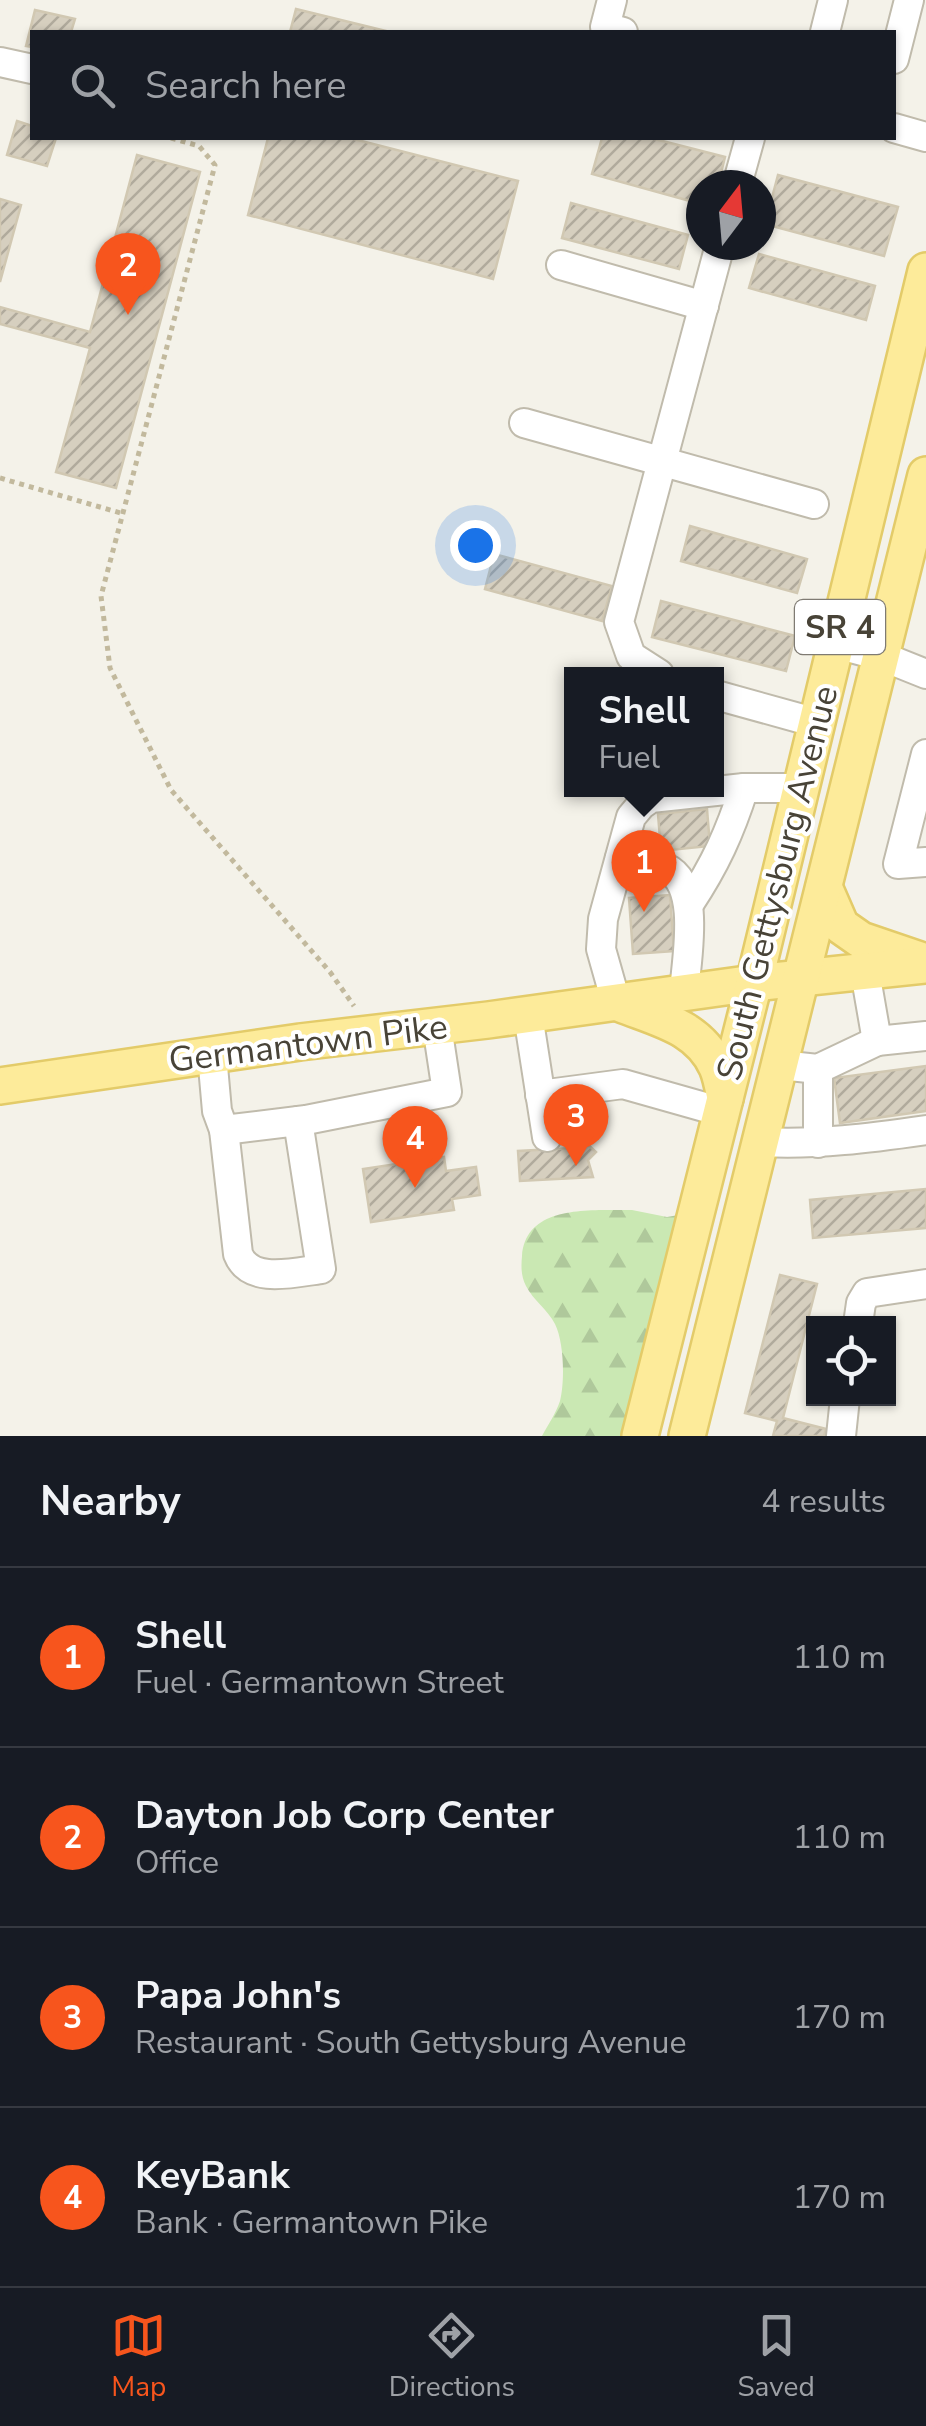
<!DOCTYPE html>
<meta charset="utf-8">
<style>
:root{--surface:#171b24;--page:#20242c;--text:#f1f3f6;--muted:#9ea1a6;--line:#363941;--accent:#f7551d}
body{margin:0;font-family:"Nunito Sans",sans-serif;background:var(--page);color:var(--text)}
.controls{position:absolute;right:30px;bottom:30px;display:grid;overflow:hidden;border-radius:0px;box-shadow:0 2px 8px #0004}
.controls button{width:90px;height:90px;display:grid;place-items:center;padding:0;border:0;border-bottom:2px solid var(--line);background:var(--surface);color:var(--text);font:50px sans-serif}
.compass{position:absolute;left:686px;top:170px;width:90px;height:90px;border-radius:50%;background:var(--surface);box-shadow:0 2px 8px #0004;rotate:16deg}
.you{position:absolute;left:475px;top:545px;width:35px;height:35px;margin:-25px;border:8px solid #fff;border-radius:50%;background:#1a73e8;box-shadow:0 0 0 15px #1a73e833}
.badge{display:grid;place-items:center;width:65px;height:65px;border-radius:50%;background:var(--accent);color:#fff;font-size:32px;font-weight:700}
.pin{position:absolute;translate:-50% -82px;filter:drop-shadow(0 2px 5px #0008)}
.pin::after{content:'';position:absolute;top:52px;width:35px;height:30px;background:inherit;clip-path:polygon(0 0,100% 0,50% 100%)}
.popup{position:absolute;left:564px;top:667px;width:160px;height:130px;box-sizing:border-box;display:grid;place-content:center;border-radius:0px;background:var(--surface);filter:drop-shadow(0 2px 8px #0005);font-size:32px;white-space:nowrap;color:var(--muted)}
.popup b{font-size:38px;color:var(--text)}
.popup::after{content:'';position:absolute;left:50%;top:100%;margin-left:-20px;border:20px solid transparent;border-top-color:var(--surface)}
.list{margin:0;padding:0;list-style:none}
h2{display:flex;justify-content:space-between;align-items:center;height:130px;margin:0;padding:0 40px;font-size:42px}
h2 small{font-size:32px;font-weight:400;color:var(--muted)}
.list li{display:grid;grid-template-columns:65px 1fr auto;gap:30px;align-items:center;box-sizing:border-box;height:180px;padding:0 40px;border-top:2px solid var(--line)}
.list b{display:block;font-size:38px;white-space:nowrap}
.list p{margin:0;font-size:32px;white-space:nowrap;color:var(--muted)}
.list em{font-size:32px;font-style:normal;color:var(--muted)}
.icon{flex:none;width:55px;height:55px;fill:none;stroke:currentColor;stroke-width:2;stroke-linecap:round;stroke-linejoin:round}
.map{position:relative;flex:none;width:926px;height:1436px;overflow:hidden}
.search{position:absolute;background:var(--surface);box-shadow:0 2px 8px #0004;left:30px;right:30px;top:30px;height:110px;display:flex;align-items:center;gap:25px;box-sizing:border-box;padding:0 35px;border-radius:0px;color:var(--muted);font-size:38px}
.sheet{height:850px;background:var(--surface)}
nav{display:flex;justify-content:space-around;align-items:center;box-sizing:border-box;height:140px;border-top:2px solid var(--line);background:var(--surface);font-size:28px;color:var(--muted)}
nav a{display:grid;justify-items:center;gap:5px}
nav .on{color:var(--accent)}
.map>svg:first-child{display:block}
</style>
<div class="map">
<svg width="926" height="1436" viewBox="0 0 926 1436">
<defs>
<pattern id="forest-firs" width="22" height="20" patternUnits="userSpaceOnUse" patternTransform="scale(2.5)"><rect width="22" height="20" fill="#cae8b3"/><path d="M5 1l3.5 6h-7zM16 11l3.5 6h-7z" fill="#afc89b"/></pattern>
<pattern id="building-hatch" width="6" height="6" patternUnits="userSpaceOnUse" patternTransform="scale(2.5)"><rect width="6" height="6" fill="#d6cfbf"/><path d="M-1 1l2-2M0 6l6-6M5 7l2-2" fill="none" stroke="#b0aa9c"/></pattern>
</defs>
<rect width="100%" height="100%" fill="#f4f2e9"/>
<path fill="url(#forest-firs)" d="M632,1210L667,1217L696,1212L640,1436H542C548,1425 556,1413 560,1401C565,1381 564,1342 555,1324C548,1310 533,1300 526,1286C521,1276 521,1267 522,1256C526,1203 594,1211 632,1210Z"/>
<g fill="url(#building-hatch)" stroke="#d1c8b2" stroke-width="2.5">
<path d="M296,9L390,32H290Z"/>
<path d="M35,10L75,19L71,32H32V47L26,46Z"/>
<path d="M17,121L32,126V138H56L47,166L7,155Z"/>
<path d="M268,138H350L518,181L493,279L248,215Z"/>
<path d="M602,138H651L725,157L718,185H701V204L592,174Z"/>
<path d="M137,155L200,172L116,488L56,472L90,348L0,324V307L90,332Z"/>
<path d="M778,175L898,207L884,256L765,224Z"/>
<path d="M0,199L21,205L0,282Z"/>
<path d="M571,203L688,235L679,269L562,238Z"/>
<path d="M759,254L875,286L866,320L749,288Z"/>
<path d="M690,526L807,559L797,593L681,561Z"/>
<path d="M494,554L612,586L602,621L485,589Z"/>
<path d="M661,601L795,636L786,671L652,637Z"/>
<path d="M707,809L710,846L661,851L658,814Z"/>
<path d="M670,895L674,951L633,954L629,898Z"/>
<path d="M926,1066V1111L840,1123L834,1078Z"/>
<path d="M582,1139L596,1152L588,1160L593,1177L520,1181L518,1151L574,1148Z"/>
<path d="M444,1157L446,1171L476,1167L480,1195L452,1199L454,1210L371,1222L363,1169Z"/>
<path d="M926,1189V1228L813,1238L810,1200Z"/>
<path d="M780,1275L817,1284L783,1418L826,1429L824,1436H773L777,1421L745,1413Z"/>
</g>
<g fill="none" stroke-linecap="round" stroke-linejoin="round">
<defs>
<g id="minor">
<path d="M612,0L605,27L623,32"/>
<path d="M825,32L833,0"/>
<path d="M894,59L909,0"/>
<path d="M0,62L32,69"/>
<path d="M894,128L926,137"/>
<path d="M737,185L750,138"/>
<path d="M561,265L704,306"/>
<path d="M524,423L814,504"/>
<path d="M836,644L881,656L926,674"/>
<path d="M659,674L631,656L619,622L720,245"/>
<path d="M716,695L817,723"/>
<path d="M926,754L898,864L926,862"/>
<path d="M620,858C634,861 653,861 666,868C702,885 686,960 684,993"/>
<path d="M689,904C715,865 730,832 744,788"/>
<path d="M865,972L877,1041L926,1036"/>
<path d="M616,1002L601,949L603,919L631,817L641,805L651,798L744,788H801"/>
<path d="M528,1015L547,1137"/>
<path d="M212,1055L217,1111L224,1130L238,1254C250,1285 296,1272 321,1269L298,1121"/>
<path d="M780,1065L818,1069L877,1041"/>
<path d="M540,1095L623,1084L722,1112"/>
<path d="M224,1130L306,1120L447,1092L437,1026"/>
<path d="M761,1142C817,1145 870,1138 926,1130"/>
<path d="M818,1143V1069"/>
<path d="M858,1324L861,1303L867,1293L926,1284"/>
<path d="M841,1436L845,1398"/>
</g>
<g id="major">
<path d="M824,887L841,926L861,940L920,960"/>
<path d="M621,1004C659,1019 699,1027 717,1067C721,1076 723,1088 725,1098"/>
<path d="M0,1086L300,1042L488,1020L754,983L926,965"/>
<path d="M640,1436L754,983L926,271"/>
<path d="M687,1436L926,475"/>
</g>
</defs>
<use href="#minor" stroke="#c0bbac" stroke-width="32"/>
<use href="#major" stroke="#e3cb69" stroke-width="40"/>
<g stroke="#c2b99d" stroke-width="5" stroke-dasharray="5 5" stroke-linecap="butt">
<path d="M171,138L199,146L215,165L101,596L110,668L171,790L330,972L354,1006"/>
<path d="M0,478L124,514"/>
</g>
<use href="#minor" stroke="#fff" stroke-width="28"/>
<use href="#major" stroke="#fdeb9a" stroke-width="35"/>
</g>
<g text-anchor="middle" stroke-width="8" stroke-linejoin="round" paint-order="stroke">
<rect fill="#fff" stroke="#7f7b73" stroke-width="2.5" x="795" y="600" width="90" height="54" rx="8"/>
<g font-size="32" font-weight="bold" fill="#484337">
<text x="840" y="638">SR 4</text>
</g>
<g font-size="35" fill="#484337" stroke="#fff">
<text transform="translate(777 883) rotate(-76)" y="12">South Gettysburg Avenue</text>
<text transform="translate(308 1043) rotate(-7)" y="12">Germantown Pike</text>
</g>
</g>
</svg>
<div class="controls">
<button><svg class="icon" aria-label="locate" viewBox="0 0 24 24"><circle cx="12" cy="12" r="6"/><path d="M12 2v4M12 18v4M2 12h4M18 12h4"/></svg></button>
</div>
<svg class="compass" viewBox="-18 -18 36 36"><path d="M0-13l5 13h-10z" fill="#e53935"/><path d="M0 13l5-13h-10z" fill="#9ea1a6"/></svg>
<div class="you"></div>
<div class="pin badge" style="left:644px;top:912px">1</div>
<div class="popup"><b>Shell</b>Fuel</div>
<div class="pin badge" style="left:128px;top:315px">2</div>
<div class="pin badge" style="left:576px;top:1166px">3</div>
<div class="pin badge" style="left:415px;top:1188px">4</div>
<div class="search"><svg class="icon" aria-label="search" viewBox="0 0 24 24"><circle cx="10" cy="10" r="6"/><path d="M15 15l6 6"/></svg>Search here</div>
</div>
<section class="sheet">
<h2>Nearby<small>4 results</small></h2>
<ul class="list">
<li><span class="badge">1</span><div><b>Shell</b><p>Fuel · Germantown Street</p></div><em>110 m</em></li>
<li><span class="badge">2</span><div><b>Dayton Job Corp Center</b><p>Office</p></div><em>110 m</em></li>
<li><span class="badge">3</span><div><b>Papa John's</b><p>Restaurant · South Gettysburg Avenue</p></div><em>170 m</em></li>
<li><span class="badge">4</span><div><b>KeyBank</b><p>Bank · Germantown Pike</p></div><em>170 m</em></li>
</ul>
</section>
<nav>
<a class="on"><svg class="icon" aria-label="map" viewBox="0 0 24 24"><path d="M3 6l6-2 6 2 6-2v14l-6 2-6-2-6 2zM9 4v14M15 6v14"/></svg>Map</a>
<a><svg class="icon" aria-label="directions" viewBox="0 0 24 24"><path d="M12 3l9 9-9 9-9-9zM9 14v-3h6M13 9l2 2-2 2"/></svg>Directions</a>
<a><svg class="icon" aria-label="saved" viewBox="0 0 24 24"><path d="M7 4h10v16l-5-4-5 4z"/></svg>Saved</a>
</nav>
